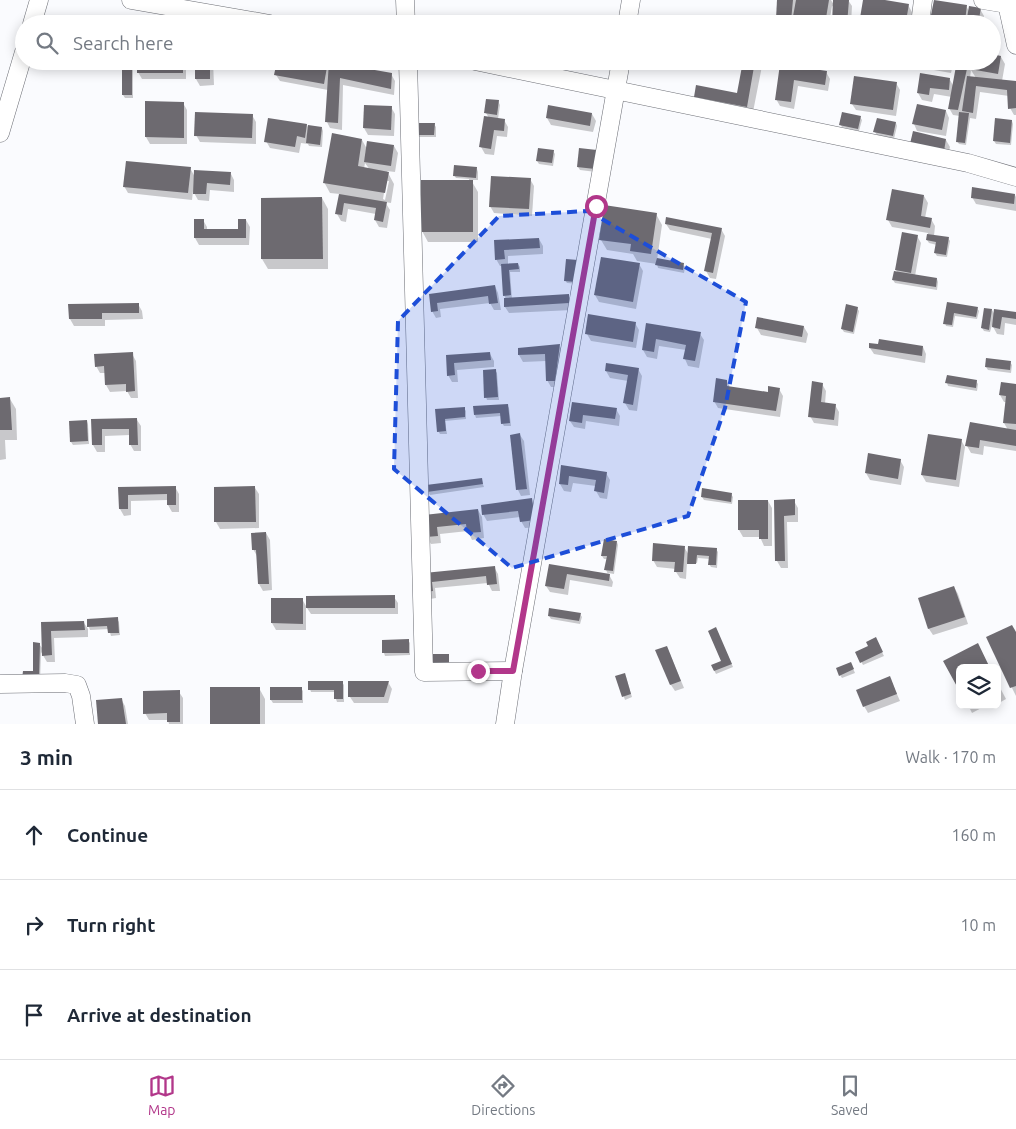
<!DOCTYPE html>
<meta charset="utf-8">
<style>
:root{--surface:#fff;--page:#f6f6f7;--text:#1f2937;--muted:#747a83;--line:#e0e1e3;--accent:#b2378a}
body{margin:0;font-family:Ubuntu,sans-serif;background:var(--page);color:var(--text)}
.controls{position:absolute;right:15px;bottom:15px;display:grid;overflow:hidden;border-radius:8px;box-shadow:0 2px 12px #0003}
.controls button{width:45px;height:45px;display:grid;place-items:center;padding:0;border:0;border-bottom:1px solid var(--line);background:var(--surface);color:var(--text);font:25px sans-serif}
.stop{position:absolute;width:15px;height:15px;margin:-11px;border:4px solid #b2378a;border-radius:50%;background:#fff}
.stop.end{background:#b2378a;border-color:#fff;box-shadow:0 1px 5px #0008}
.list{margin:0;padding:0;list-style:none}
h2{display:flex;justify-content:space-between;align-items:center;height:65px;margin:0;padding:0 20px;font-size:21px}
h2 small{font-size:16px;font-weight:400;color:var(--muted)}
.list li{display:grid;grid-template-columns:32px 1fr auto;gap:15px;align-items:center;box-sizing:border-box;height:90px;padding:0 20px;border-top:1px solid var(--line)}
.list b{display:block;font-size:19px;white-space:nowrap}
.list em{font-size:16px;font-style:normal;color:var(--muted)}
.icon{flex:none;width:28px;height:28px;fill:none;stroke:currentColor;stroke-width:2;stroke-linecap:round;stroke-linejoin:round}
.map{position:relative;flex:none;width:1016px;height:724px;overflow:hidden}
.search{position:absolute;background:var(--surface);box-shadow:0 2px 12px #0003;left:15px;right:15px;top:15px;height:55px;display:flex;align-items:center;gap:12px;box-sizing:border-box;padding:0 18px;border-radius:28px;color:var(--muted);font-size:19px}
.sheet{height:335px;background:var(--surface)}
nav{display:flex;justify-content:space-around;align-items:center;box-sizing:border-box;height:70px;border-top:1px solid var(--line);background:var(--surface);font-size:14px;color:var(--muted)}
nav a{display:grid;justify-items:center;gap:2px}
nav .on{color:var(--accent)}
.map>svg:first-child{display:block}
</style>
<div class="map">
<svg width="1016" height="724" viewBox="0 0 1016 724">
<rect width="100%" height="100%" fill="#fafbfe"/>
<g fill="#0003" fill-rule="evenodd">
<path d="M779,0H831L834,5L835,0H848L852,6L851,24H833L834,7L832,6L829,24H780L777,19Z"/>
<path d="M864,0L908,5L912,12L910,24H888L876,22V24H860Z"/>
<path d="M966,6L969,11L980,9L984,16L983,24H949V22L935,20V22L945,24H934L932,20Z"/>
<path d="M1001,57L1005,64L1002,81L1016,82V115H1014L1010,108L1009,96L980,92L976,119L970,118L966,145L959,144L957,141L960,116L953,115L949,108L952,97L934,94L932,102L922,100L918,93L950,80L954,87L958,65L953,64L951,73L928,69L924,61H960V63L967,65L971,71L972,61H992ZM971,70L976,78H970Z"/>
<path d="M138,61H186V79H142L138,72Z"/>
<path d="M196,61H213L214,85L200,86L196,79Z"/>
<path d="M218,61H240V63Z"/>
<path d="M243,61H255V67L245,66Z"/>
<path d="M264,61H271V66L265,65Z"/>
<path d="M328,61L329,63L391,74L395,81L394,95L343,85L342,130L330,128L327,122L328,90L280,81L276,75Z"/>
<path d="M742,61H763L752,117L701,107L695,97L738,95L744,62Z"/>
<path d="M781,65L826,72L830,79L828,91L798,86L794,109L780,106L776,99Z"/>
<path d="M131,67L133,70V98H125L123,95Z"/>
<path d="M896,83L900,90L896,116L856,110L852,104Z"/>
<path d="M498,101L500,105L498,119L504,120L508,127L507,137L497,136L494,155L485,154L481,147L489,118L486,113Z"/>
<path d="M183,103L187,110V144H150L146,137Z"/>
<path d="M365,106L391,107L395,114L394,136L368,135L364,128Z"/>
<path d="M946,111L949,118L946,136L917,131L914,124Z"/>
<path d="M592,114L596,121L593,132L551,125L547,118Z"/>
<path d="M252,115L256,122V144L200,142L196,135Z"/>
<path d="M860,117L862,120L859,131L842,127L840,124Z"/>
<path d="M1012,121L1013,124L1011,145L996,144L994,141Z"/>
<path d="M896,123L897,126L894,139L877,135L875,132Z"/>
<path d="M434,124L436,127V137H418L416,134Z"/>
<path d="M307,125L309,130L322,128L323,131L322,147L309,146L308,144L301,143L299,153L270,148L266,141Z"/>
<path d="M362,140L367,149L394,146L398,153L395,172L387,171L394,184L391,203L385,202L390,210L387,228L379,227L375,220L376,214L348,209L346,222L341,221L337,214L340,194L330,193L324,182ZM365,163L370,170L364,169ZM386,181H389L385,200L383,199Z"/>
<path d="M946,140L950,147L947,158L912,144Z"/>
<path d="M553,151L555,154L553,166L539,164L537,161Z"/>
<path d="M596,151V172L580,170L578,167Z"/>
<path d="M190,168L195,177L231,174L234,180V192L210,190L209,201L198,200L193,191L192,200L128,193L124,186Z"/>
<path d="M477,169L478,172V180H471L478,192V242H428L422,231L469,181V179L456,178L454,175Z"/>
<path d="M530,179L534,186L532,216L494,213L490,206Z"/>
<path d="M1015,195L1016,197V211L976,204L972,197Z"/>
<path d="M924,196L928,203L925,218L931,219L935,226L934,236L948,238L950,241L947,257L937,256L935,253L937,245L929,243L927,240L928,233L892,227L888,220Z"/>
<path d="M322,198L328,209V269H268L262,259Z"/>
<path d="M656,214L662,225L657,260L683,264L685,267L684,273L658,268L657,264L637,261L633,254L607,250L601,240Z"/>
<path d="M203,220L207,227V230L239,231L246,220L250,227L249,245H199L195,238Z"/>
<path d="M666,224L721,229L725,236L716,279L710,278L706,271L712,239L670,230Z"/>
<path d="M917,236L921,243L915,276L937,279L938,282L937,290L895,283L893,280L898,273L896,270Z"/>
<path d="M539,239L543,246V254L508,256V265L518,264L520,267V272H510L512,299L568,295L572,302V310L509,313L505,307L506,299L504,295L502,266H500L496,259L495,242Z"/>
<path d="M567,261L578,284L567,283L565,280Z"/>
<path d="M639,264L643,271L636,309L599,302L595,295Z"/>
<path d="M495,286L498,293L501,310H494L490,303L440,309L441,317L436,318L432,311L430,295Z"/>
<path d="M138,304L142,311L143,319L105,320V326H74L70,319V305Z"/>
<path d="M948,304L977,308L979,311L977,319L955,316L953,327L946,326L945,323Z"/>
<path d="M857,308L859,311L854,334L844,332L842,329Z"/>
<path d="M992,310L995,315L1016,313V325L1005,323L1004,335L997,334L992,325L990,332L984,331L982,328Z"/>
<path d="M635,323L639,330L636,348L591,341L587,334Z"/>
<path d="M647,324L700,334L704,340L699,368L688,366L685,359L686,350L659,346L657,359L647,357L643,350Z"/>
<path d="M804,327L808,334L806,343L761,335L757,328Z"/>
<path d="M559,345L563,352L558,387H551L547,380L546,361L523,362L519,355Z"/>
<path d="M879,345L923,347L926,354L925,363L874,354L870,348Z"/>
<path d="M132,354L136,361L138,398H131L127,391L110,392L106,385V373H100L96,366Z"/>
<path d="M490,354L494,361V367L457,370L458,382H452L448,375L447,357Z"/>
<path d="M1010,362L1012,365L1011,373L988,370L986,367Z"/>
<path d="M638,369L642,376L637,411L629,410L625,403L628,381L610,378L606,371Z"/>
<path d="M495,370L497,373L499,400H487L486,397Z"/>
<path d="M727,381L730,388L769,393L779,389L783,396L780,417L718,408L714,401Z"/>
<path d="M976,381L978,384L977,391L948,386L947,383Z"/>
<path d="M822,384L826,391L825,404L835,405L839,412L838,426L814,423L810,416Z"/>
<path d="M1016,385V451L984,446L983,455L971,453L967,446L971,423L1008,430L1004,423L1006,402H1004L1000,395Z"/>
<path d="M0,399H10L16,409L17,440H5L6,459L0,460Z"/>
<path d="M573,403L616,409L620,416L619,426L586,421L585,429L574,427L570,421Z"/>
<path d="M507,405L509,408L511,426H504L502,423L501,416L476,418L475,415Z"/>
<path d="M464,408L466,411V419L445,421L447,434H440L438,431L436,411Z"/>
<path d="M93,420H137L141,426V451H134L130,444V435L105,436V452H97L93,445Z"/>
<path d="M87,421L88,424L89,444L73,445L71,442Z"/>
<path d="M520,435L524,441L530,495L521,496L518,490Z"/>
<path d="M961,440L965,447L959,487L926,482L922,475Z"/>
<path d="M900,460L904,467L901,485L870,480L866,473Z"/>
<path d="M562,467L606,473L610,480L607,499L600,498L596,491V486L573,483L571,492L564,491L560,484Z"/>
<path d="M481,479L484,487L430,495L428,492V486Z"/>
<path d="M175,487L179,494V512H172L168,505V500L131,501V515L124,516L120,509L119,488Z"/>
<path d="M255,488L259,494V528L220,529L216,522Z"/>
<path d="M703,490L731,494L733,497L732,504L704,500L702,497Z"/>
<path d="M531,500L535,507L538,527L525,528L521,521L520,517L487,521L483,514Z"/>
<path d="M768,501L772,508V546H764L760,537H743L739,530Z"/>
<path d="M776,501H794L798,508V522H787L788,568H781L777,561Z"/>
<path d="M478,510L482,517L484,538L472,540L468,531L440,534L441,543L431,544L427,537L425,516Z"/>
<path d="M266,533L270,540L272,590L263,591L259,584L257,556L253,549Z"/>
<path d="M617,542L618,545L614,574L608,573L613,582L612,587L570,580L568,595L550,592L546,586L550,566L609,576L606,570L607,559H604L602,556Z"/>
<path d="M684,547L689,555L716,549L718,552L717,568L711,567L709,564L710,559L698,558L697,563H688L687,562L686,579L680,578L676,572V569L657,567L653,560Z"/>
<path d="M494,567L498,574L500,591H492L488,583L435,588L436,598L430,599L425,574Z"/>
<path d="M954,587L958,594L968,624L933,635L929,629L919,599Z"/>
<path d="M394,597L398,603V614H311L307,608Z"/>
<path d="M302,599L306,606V630H276L272,623Z"/>
<path d="M580,614L582,617L580,624L551,619L549,616Z"/>
<path d="M117,619L119,622L120,635L111,636L109,629L90,630L89,627Z"/>
<path d="M42,623H84L88,629V637L54,638L55,662H47L41,652L40,682L34,672L39,644L43,649Z"/>
<path d="M717,632L733,667L716,674L712,666L723,661Z"/>
<path d="M1016,634V696L987,638Z"/>
<path d="M875,639L884,656L863,665L857,653L870,647Z"/>
<path d="M408,640L410,643V655L385,656L384,653L383,641Z"/>
<path d="M666,647L670,654L684,688L675,691L671,685Z"/>
<path d="M852,666L855,673L842,678L840,675Z"/>
<path d="M617,676L626,677L632,697L625,700Z"/>
<path d="M890,678L900,701L868,713L864,706Z"/>
<path d="M342,682L344,685V702H337L336,699V692H311L310,689Z"/>
<path d="M388,682L392,689L388,703H354L350,697Z"/>
<path d="M997,682L1006,699L999,703L997,701Z"/>
<path d="M259,688L265,699V724H211Z"/>
<path d="M301,688L303,691V703H273L271,700Z"/>
<path d="M179,692L183,698V724H169L168,720H149L145,713Z"/>
<path d="M121,699L125,706L128,724H99Z"/>
<path d="M968,705H987L972,713Z"/>
</g>
<g fill="#6d6a70">
<path d="M777,0H793L791,21L776,19Z"/>
<path d="M796,0H829L825,24H802L792,22Z"/>
<path d="M833,0H849L847,24H832Z"/>
<path d="M863,0H885L909,4L906,21L873,16L872,24H859Z"/>
<path d="M934,0L967,5L965,21L943,18V22L930,20Z"/>
<path d="M969,6L981,8L978,24H966Z"/>
<path d="M992,54L1001,56L998,74L970,69L971,61H992Z"/>
<rect x="137" y="61" width="46" height="12"/>
<rect x="195" y="61" width="15" height="18"/>
<rect x="242" y="61" width="12" height="3"/>
<path d="M277,61H328L324,84L274,75Z"/>
<path d="M743,61H755L747,107L694,97L696,85L737,93Z"/>
<path d="M923,61H949L948,67L923,62Z"/>
<path d="M957,61L968,64L958,110L948,109Z"/>
<path d="M329,62L392,73L391,89L340,78L338,123L325,122Z"/>
<path d="M780,64L827,71L825,85L794,80L791,102L775,100Z"/>
<rect x="122" y="66" width="10" height="29"/>
<path d="M920,73L950,78L949,90L930,88L929,95L917,93Z"/>
<path d="M854,76L897,82L893,110L850,104Z"/>
<path d="M967,76L1016,81V108L1008,109L1007,90L976,86L973,113L962,111Z"/>
<path d="M486,99L499,100L497,115L484,113Z"/>
<path d="M145,101L184,102V138L145,137Z"/>
<path d="M917,104L946,110L942,130L912,124Z"/>
<path d="M364,105L392,106L391,130L363,128Z"/>
<path d="M548,105L592,113L590,126L546,118Z"/>
<path d="M195,112L253,114L252,138L194,136Z"/>
<path d="M842,112L861,116L858,129L839,125Z"/>
<path d="M959,112L969,113L965,143L956,142Z"/>
<path d="M484,116L505,119L504,131L494,130L491,149L479,147Z"/>
<path d="M268,118L307,124L305,138L297,136L295,147L264,142Z"/>
<path d="M877,118L896,122L893,136L873,132Z"/>
<path d="M995,118L1012,120L1010,143L993,141Z"/>
<path d="M415,123H435L434,135H415Z"/>
<path d="M308,125L322,127L320,145L306,143Z"/>
<path d="M913,131L946,139L944,151L910,144Z"/>
<path d="M332,133L362,139L358,166L389,172L385,193L323,183Z"/>
<path d="M367,141L394,145L391,166L364,162Z"/>
<path d="M538,148L554,150L552,163L536,161Z"/>
<path d="M579,148L597,150L595,169L577,167Z"/>
<path d="M126,161L191,167L188,193L123,187Z"/>
<path d="M454,165L477,167L476,178L453,176Z"/>
<path d="M194,170L231,172L230,185L207,183L206,194H193Z"/>
<path d="M491,176L531,178L529,209L489,207Z"/>
<rect x="421" y="180" width="52" height="52"/>
<path d="M972,187L1015,194L1014,204L971,198Z"/>
<path d="M892,189L924,195L921,216L932,218L930,228L886,220Z"/>
<path d="M339,194L387,202L383,222L374,220L376,208L344,203L342,215L335,214Z"/>
<path d="M322,197L323,259H261V198Z"/>
<path d="M604,205L657,213L651,254L630,251L631,244L599,240Z"/>
<path d="M666,217L722,228L713,273L704,271L712,233L665,224Z"/>
<path d="M194,219H204V229H238V219H246V238H194Z"/>
<path d="M902,232L918,235L911,273L895,270Z"/>
<path d="M927,234L949,237L946,255L934,253L936,242L926,240Z"/>
<path d="M539,238L540,248L504,250L505,259L495,260L494,240Z"/>
<path d="M601,257L640,263L633,302L594,295Z"/>
<path d="M657,258L684,263L683,270L655,265Z"/>
<path d="M566,259L578,260L576,282L564,281Z"/>
<path d="M518,263L519,269L509,270L511,295L503,296L501,264Z"/>
<path d="M894,271L937,278L936,287L892,280Z"/>
<path d="M495,285L498,303L489,304L488,296L437,303L438,311L431,312L429,294Z"/>
<path d="M569,294V303L504,307V298Z"/>
<path d="M947,302L978,307L976,317L954,313L952,325L943,324Z"/>
<path d="M139,303V313H102V319H69L68,304Z"/>
<path d="M846,304L858,307L853,332L841,329Z"/>
<path d="M984,308L992,309L989,330L981,328Z"/>
<path d="M994,309L1016,312V319L1002,317L1000,329L992,327Z"/>
<path d="M588,314L636,322L633,342L585,334Z"/>
<path d="M757,317L804,326L802,337L755,328Z"/>
<path d="M646,323L701,332L695,361L683,359L686,345L656,339L654,352L642,350Z"/>
<path d="M879,339L923,346L922,356L869,348V343L878,344Z"/>
<path d="M560,344L555,381H546L545,354L518,355V348Z"/>
<path d="M133,352L135,391L126,392V384L105,385L104,366L95,367L94,354Z"/>
<path d="M490,352L491,360L454,363L455,375L447,376L446,355Z"/>
<path d="M986,358L1011,361L1010,370L985,367Z"/>
<path d="M606,363L639,368L633,405L623,403L628,375L605,371Z"/>
<path d="M496,369L498,397L484,398L483,370Z"/>
<path d="M947,375L977,380L976,388L945,383Z"/>
<path d="M716,378L727,380V386L768,392V386L780,388L776,411L713,402Z"/>
<path d="M812,381L823,383L821,402L836,404L834,420L808,417Z"/>
<path d="M1001,382L1016,384V424L1003,423L1006,396L999,395Z"/>
<path d="M10,397L12,430H0V398Z"/>
<path d="M572,402L617,408L615,419L583,415L582,423L569,421Z"/>
<path d="M508,404L510,423L501,424L500,413L474,415L473,406Z"/>
<path d="M465,407V417L445,419L446,431L437,432L435,409Z"/>
<path d="M137,418L138,445H129V429H102V445H92L91,419Z"/>
<path d="M87,420L88,441L70,442L69,421Z"/>
<path d="M970,422L1016,430V446L980,440L979,448L965,446Z"/>
<path d="M520,433L527,489L516,490L510,435Z"/>
<path d="M928,434L962,439L956,480L921,475Z"/>
<path d="M868,453L901,459L898,479L865,473Z"/>
<path d="M561,465L607,472L604,493L594,491L596,480L569,476L568,485L559,484Z"/>
<path d="M482,478L483,484L427,492L426,485Z"/>
<path d="M176,486V505H167V494L128,495V509H119L118,487Z"/>
<path d="M255,486L256,522H214V487Z"/>
<path d="M702,488L732,493L731,502L701,497Z"/>
<path d="M532,498L535,520L520,522L518,511L482,515L481,505Z"/>
<path d="M795,499V515L784,516L785,561H775L774,500Z"/>
<path d="M738,500H768V539H759V530H738Z"/>
<path d="M478,509L481,532L467,533L466,524L437,527L438,536L426,537L424,515Z"/>
<path d="M266,532L269,584H258L256,550H252L251,533Z"/>
<path d="M604,539L617,541L613,571L604,570L607,556H601Z"/>
<path d="M653,543L685,546L683,572H674L675,562L652,561Z"/>
<path d="M688,546L717,548L716,565H708L709,556L697,555L696,564H687Z"/>
<path d="M549,564L610,574L609,581L567,574L564,589L545,586Z"/>
<path d="M495,566L497,584L487,585L486,576L432,582L433,591L425,592L424,573Z"/>
<path d="M954,586L965,617L928,629L918,598Z"/>
<path d="M395,595V608H306V596Z"/>
<path d="M271,598H303V624L271,623Z"/>
<path d="M549,608L581,613L579,621L548,616Z"/>
<path d="M118,617L119,633H108L107,626L87,627V619Z"/>
<path d="M84,621L85,630L51,631L52,655L42,656L41,622Z"/>
<path d="M1012,625L1016,632V686L1010,688L986,637Z"/>
<path d="M716,627L732,664L714,671L711,665L721,661L708,631Z"/>
<path d="M876,637L883,652L860,663L855,652L868,646L866,642Z"/>
<path d="M409,639V653H382V640Z"/>
<path d="M33,642L40,643L39,679H22L23,671H33Z"/>
<path d="M978,643L990,668H960V692L943,661Z"/>
<path d="M667,646L681,681L670,685L655,650Z"/>
<path d="M430,654H449V664L429,663Z"/>
<path d="M851,662L854,669L839,676L836,668Z"/>
<path d="M625,673L631,694L622,697L615,676Z"/>
<path d="M890,676L897,694L863,707L856,690Z"/>
<path d="M308,681H343V699H334V690H308Z"/>
<path d="M348,681H389L384,697H348Z"/>
<rect x="210" y="687" width="50" height="37"/>
<rect x="270" y="687" width="32" height="13"/>
<path d="M180,690V722H167V713L143,714V691Z"/>
<path d="M122,698L126,724H98L96,700Z"/>
</g>
<g fill="none" stroke-linecap="round" stroke-linejoin="round">
<defs>
<g id="street">
<path d="M131,0L270,24"/>
<path d="M405,0L406,24"/>
<path d="M983,0L1007,4L1016,3"/>
<path d="M1007,0V4L1016,45"/>
<path d="M32,24L39,0"/>
<path d="M627,24L631,0"/>
<path d="M920,24L923,0"/>
<path d="M408,61L424,672L513,671"/>
<path d="M475,61L968,163L1016,177"/>
<path d="M0,133L24,52"/>
<path d="M0,684L65,683L77,685L81,696L85,724"/>
<path d="M505,724L513,671L621,61"/>
</g>
</defs>
<use href="#street" stroke="#6c6e75" stroke-width="19"/>
<use href="#street" stroke="#fff" stroke-width="18"/>
</g>
<g fill="none" stroke-linecap="round" stroke-linejoin="round">
<path stroke="#b2378a" stroke-width="6" d="M478,671H513L596,206"/>
</g>
<path fill="#1d4ed8" fill-opacity="0.2" stroke="#1d4ed8" stroke-width="4" stroke-dasharray="10 6" stroke-linejoin="round" d="M588,211L746,302L725,408L688,516L512,568L394,469L398,321L499,216Z"/>
</svg>
<div class="controls">
<button><svg class="icon" aria-label="layers" viewBox="0 0 24 24"><path d="M12 4l9 5-9 5-9-5zM3 14l9 5 9-5"/></svg></button>
</div>
<div class="stop" style="left:596px;top:206px"></div>
<div class="stop end" style="left:478px;top:671px"></div>
<div class="search"><svg class="icon" aria-label="search" viewBox="0 0 24 24"><circle cx="10" cy="10" r="6"/><path d="M15 15l6 6"/></svg>Search here</div>
</div>
<section class="sheet">
<h2>3 min<small>Walk · 170 m</small></h2>
<ul class="list">
<li><svg class="icon" aria-label="ahead" viewBox="0 0 24 24"><path d="M12 20V5M6 11l6-6 6 6"/></svg><div><b>Continue</b></div><em>160 m</em></li>
<li><svg class="icon" aria-label="right" viewBox="0 0 24 24"><path d="M7 20v-9h11M14 6l5 5-5 5"/></svg><div><b>Turn right</b></div><em>10 m</em></li>
<li><svg class="icon" aria-label="arrive" viewBox="0 0 24 24"><path d="M6 21V4h12l-3 4 3 4H6"/></svg><div><b>Arrive at destination</b></div></li>
</ul>
</section>
<nav>
<a class="on"><svg class="icon" aria-label="map" viewBox="0 0 24 24"><path d="M3 6l6-2 6 2 6-2v14l-6 2-6-2-6 2zM9 4v14M15 6v14"/></svg>Map</a>
<a><svg class="icon" aria-label="directions" viewBox="0 0 24 24"><path d="M12 3l9 9-9 9-9-9zM9 14v-3h6M13 9l2 2-2 2"/></svg>Directions</a>
<a><svg class="icon" aria-label="saved" viewBox="0 0 24 24"><path d="M7 4h10v16l-5-4-5 4z"/></svg>Saved</a>
</nav>
